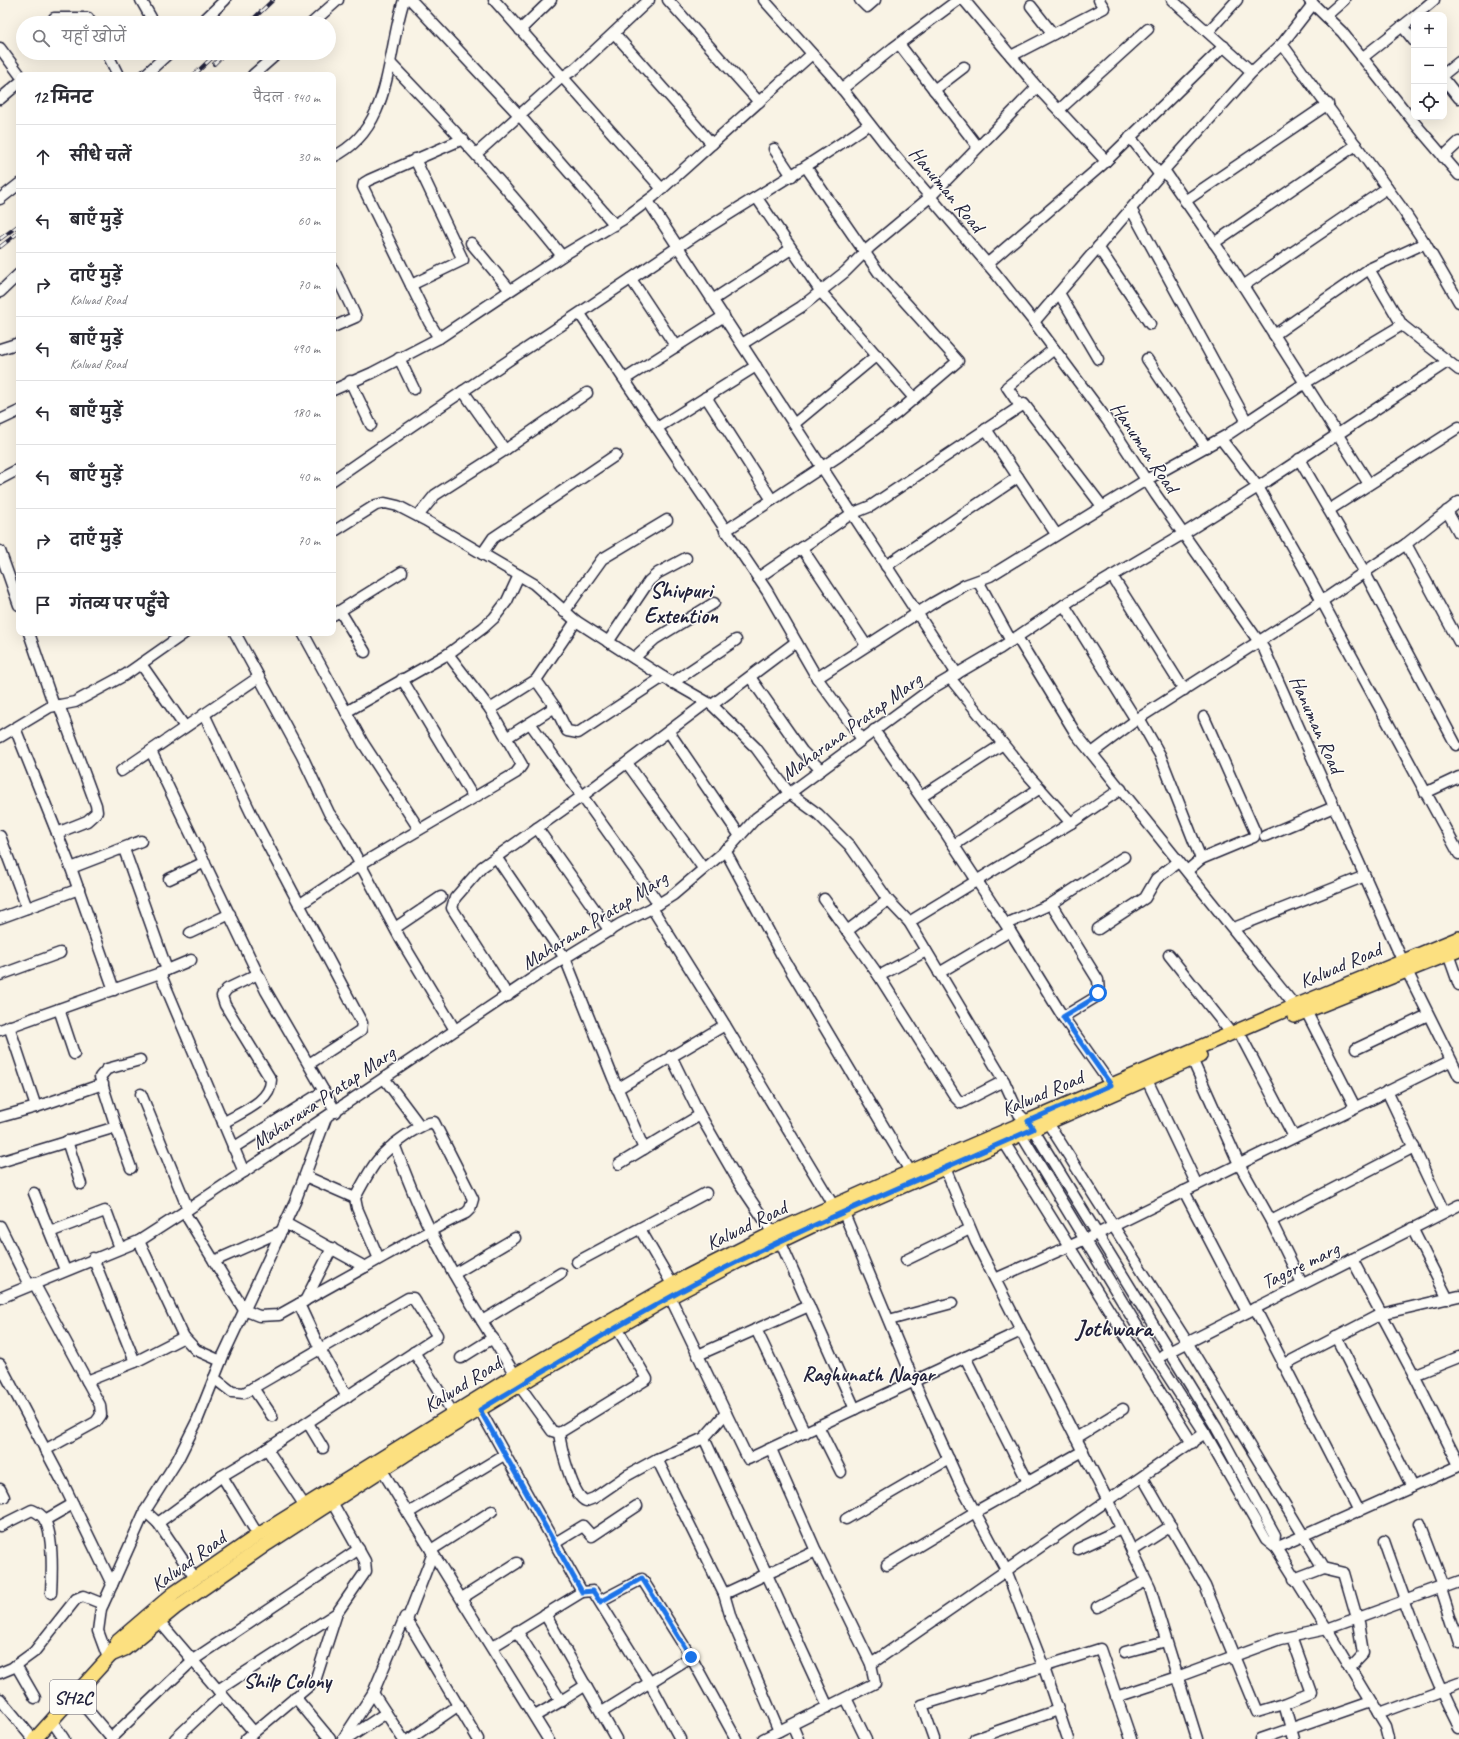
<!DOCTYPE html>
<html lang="hi">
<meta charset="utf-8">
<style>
:root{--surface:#fff;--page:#f7f7f7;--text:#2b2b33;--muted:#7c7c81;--line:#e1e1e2}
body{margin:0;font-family:Caveat,"Playpen Sans Deva",sans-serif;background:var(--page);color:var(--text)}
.controls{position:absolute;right:12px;top:12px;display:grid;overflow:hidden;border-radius:8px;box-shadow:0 4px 16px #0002}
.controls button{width:36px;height:36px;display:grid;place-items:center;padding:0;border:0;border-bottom:1px solid var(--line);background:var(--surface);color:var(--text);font:20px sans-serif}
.stop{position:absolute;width:12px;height:12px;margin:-9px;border:3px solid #1a73e8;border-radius:50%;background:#fff}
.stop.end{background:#1a73e8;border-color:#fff;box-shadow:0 1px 4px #0008}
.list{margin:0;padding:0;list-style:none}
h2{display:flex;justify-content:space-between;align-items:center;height:52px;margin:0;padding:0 16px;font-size:17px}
h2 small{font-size:13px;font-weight:400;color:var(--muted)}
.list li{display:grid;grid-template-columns:26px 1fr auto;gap:12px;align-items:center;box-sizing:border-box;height:64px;padding:0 16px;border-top:1px solid var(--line)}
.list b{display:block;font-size:15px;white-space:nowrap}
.list p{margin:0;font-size:13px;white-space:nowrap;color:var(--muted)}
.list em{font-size:13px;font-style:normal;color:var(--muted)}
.icon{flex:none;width:22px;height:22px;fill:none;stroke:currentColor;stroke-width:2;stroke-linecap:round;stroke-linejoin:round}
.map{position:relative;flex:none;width:1459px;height:1739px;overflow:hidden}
.search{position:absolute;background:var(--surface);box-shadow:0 4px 16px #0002;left:16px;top:16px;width:320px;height:44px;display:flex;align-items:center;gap:10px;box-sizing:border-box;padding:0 14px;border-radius:22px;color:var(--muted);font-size:15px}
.panel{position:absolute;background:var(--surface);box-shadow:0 4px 16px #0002;left:16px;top:72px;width:320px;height:564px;border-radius:8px}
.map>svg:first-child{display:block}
</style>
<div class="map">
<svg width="1459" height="1739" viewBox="0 0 1459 1739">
<rect width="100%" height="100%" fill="#f9f3e5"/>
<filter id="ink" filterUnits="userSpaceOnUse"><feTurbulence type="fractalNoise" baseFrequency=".025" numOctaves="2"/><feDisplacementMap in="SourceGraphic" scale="8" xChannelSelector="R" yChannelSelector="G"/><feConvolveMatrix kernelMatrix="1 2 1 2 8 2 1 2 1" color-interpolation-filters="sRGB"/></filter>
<g filter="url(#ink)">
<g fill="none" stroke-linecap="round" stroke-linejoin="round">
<defs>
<g id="minor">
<path d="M141,0L154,23"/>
<path d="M411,0L520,116L615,225"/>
<path d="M494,0L662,189"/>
<path d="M668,0L759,102"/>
<path d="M764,0L833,77L886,145L996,274L1034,322L1107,420L1156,495L1264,649L1407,971L1459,1076"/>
<path d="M860,0L867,7L875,0"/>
<path d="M964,0L1037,87L1106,161"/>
<path d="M1172,0L1252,72"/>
<path d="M1309,0L1342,32L1412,120L1459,175"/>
<path d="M1031,6L1053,34"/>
<path d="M1416,15L1434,0"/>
<path d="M1326,16L1344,0"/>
<path d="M54,18H88L91,23"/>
<path d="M201,23L225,0"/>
<path d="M312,23L338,0"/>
<path d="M1402,26L1414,41"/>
<path d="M520,30L551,0"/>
<path d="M1208,32L1237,0"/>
<path d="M614,33L712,144"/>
<path d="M899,44L978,147"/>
<path d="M1282,44L1401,207L1425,243L1459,302"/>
<path d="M0,48L20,75"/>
<path d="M107,53L118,75"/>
<path d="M1011,56L1104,8L1099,0"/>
<path d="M1362,58L1414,17"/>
<path d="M391,64C451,126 509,189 562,256"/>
<path d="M1444,74L1459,62"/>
<path d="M145,75L169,53"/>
<path d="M253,75L278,53"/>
<path d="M1444,79L1459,98"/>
<path d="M842,89L893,48L958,0"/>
<path d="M934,90L964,67"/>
<path d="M0,99L19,83"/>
<path d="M1059,110L1148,29"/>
<path d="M1130,137L1160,175"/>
<path d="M774,149L792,176"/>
<path d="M476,154L562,77L575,69L649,0"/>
<path d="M333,157C393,128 386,54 404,0"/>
<path d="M1443,157L1459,142"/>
<path d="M1164,170L1233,270L1369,484"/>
<path d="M757,198L821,292L914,398"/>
<path d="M0,199L19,184"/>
<path d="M648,201L957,674"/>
<path d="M1185,201L1328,104"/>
<path d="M1131,209L1247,422"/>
<path d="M471,243L510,290"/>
<path d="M1214,243L1356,145"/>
<path d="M1098,247L1150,324"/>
<path d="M987,264L1102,165L1224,46"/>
<path d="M333,269L356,317L333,327"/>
<path d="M1369,269L1402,325L1459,370"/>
<path d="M631,279L676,347"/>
<path d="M411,285L463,260L415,159"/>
<path d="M1243,286L1387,188"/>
<path d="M0,292L19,274"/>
<path d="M1059,293L1098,359"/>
<path d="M714,299L791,249"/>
<path d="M580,314L767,591L817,678L862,739"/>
<path d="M1034,322L1164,170L1252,72L1282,44L1313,4"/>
<path d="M1274,335L1369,269L1425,243"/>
<path d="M439,338L429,322L363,187L364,183L369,180L463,139"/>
<path d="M742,344L801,307L845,272L870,247L930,197L1037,87"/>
<path d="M0,349L19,343"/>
<path d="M399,358L414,389"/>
<path d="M1147,359L1206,447"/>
<path d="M625,379L724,316"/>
<path d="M350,381L371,425"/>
<path d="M333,390L372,373L439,338L562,256L622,220L654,196L812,54"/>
<path d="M463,391L505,450"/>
<path d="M706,397L772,500"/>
<path d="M1020,406L1007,387L1054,349"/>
<path d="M0,420L19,411"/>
<path d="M794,424L877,355"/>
<path d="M657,428L756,366"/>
<path d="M986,429L1056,534"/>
<path d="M1221,439L1258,487L1304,568L1459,854"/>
<path d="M1299,459L1364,571L1456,745"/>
<path d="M0,479L19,469"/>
<path d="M333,480C450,398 569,321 687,241C747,201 811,166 869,124"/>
<path d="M1329,510L1459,427"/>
<path d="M1447,511L1459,533"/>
<path d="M418,516L435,495L505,450L587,393"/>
<path d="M725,531L839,456L897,413L958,361L879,273L806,167"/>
<path d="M333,532L376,505L385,503L398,506L425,520L534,584L576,621L663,677L712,705L756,748L789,793L818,814L850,846L888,900L909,922L1004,1081L1019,1114L1031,1126L1216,1427L1275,1535L1274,1545"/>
<path d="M1406,544L1459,642"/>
<path d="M802,548L866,645"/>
<path d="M0,551L19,605"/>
<path d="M482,554L493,538L616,455"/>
<path d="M886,566L1018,477"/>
<path d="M1112,576L1184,690"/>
<path d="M758,578L851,514L871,506L1024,404L1102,506"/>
<path d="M978,581L1011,641"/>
<path d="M1064,605L1136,720L1322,601L1406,544L1459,502"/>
<path d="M340,611L365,652"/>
<path d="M564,612L602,559L667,520"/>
<path d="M333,615L402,572"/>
<path d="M29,633L54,706"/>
<path d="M235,633L302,756L329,813L343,832L401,940L455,1030"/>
<path d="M303,633L363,743L419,829"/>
<path d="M1017,637L1076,734L1295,1006"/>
<path d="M608,642L649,581L658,573L686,558"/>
<path d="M634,658L655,639L714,603"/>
<path d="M141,664L185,727"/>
<path d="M750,677L802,751L821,770"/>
<path d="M817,678L933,603L965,585L990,576L1146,480L1227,435L1305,383L1402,325"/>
<path d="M950,678L1028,775L1071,823"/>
<path d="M402,679L473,797"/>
<path d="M536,680L555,707L567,731L578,733L663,677"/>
<path d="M672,683L736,640"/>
<path d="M712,705L796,642"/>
<path d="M490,709L536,680L576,621"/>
<path d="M346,712L448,654L483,628L494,618L507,601L519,575"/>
<path d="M204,714L251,813L362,1023L361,1030L309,1064"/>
<path d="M1139,718L1160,755L1201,859L1187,871"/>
<path d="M530,723L659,904"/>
<path d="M15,728L71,868"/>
<path d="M874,730L945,832L1010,931L1063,1017L1111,1085"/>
<path d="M669,732L740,836"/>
<path d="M0,737L50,707L75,702L125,675L185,633"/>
<path d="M506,738L555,707"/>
<path d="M151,751L266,991L336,1112"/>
<path d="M1092,753L1136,720"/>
<path d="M627,763L703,868"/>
<path d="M121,771L259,677"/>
<path d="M1425,793L1459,777"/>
<path d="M921,797L1003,744"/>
<path d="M537,828L610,931"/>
<path d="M57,833L87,821L97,812L96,805L59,705"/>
<path d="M0,836L27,908"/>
<path d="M1265,836L1334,807"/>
<path d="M954,845L1040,788"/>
<path d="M124,849L167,970"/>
<path d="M725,850L781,954L910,1171"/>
<path d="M496,857L565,958L613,1078L644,1149"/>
<path d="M1201,859L1254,837L1255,832L1204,717"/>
<path d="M169,879L205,862"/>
<path d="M824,899L847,931"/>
<path d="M888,900L847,931L879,976L956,1098L961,1103L1004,1081"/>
<path d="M1051,904L1098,980L1099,993L1096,997L1063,1017"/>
<path d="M299,905L361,864L516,773L522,765L490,709L448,654"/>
<path d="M652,908L722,1020L833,1205"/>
<path d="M0,918L79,889"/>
<path d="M909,922L1071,823L1121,789"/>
<path d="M1006,924L1051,904L1124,857"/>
<path d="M395,928L441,897"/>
<path d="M1234,928L1365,876"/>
<path d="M1098,929L1145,898L1156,879L1178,862"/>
<path d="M190,933L230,914"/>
<path d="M1448,954L1459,985"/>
<path d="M1169,955L1231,1033"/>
<path d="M160,973L244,1172"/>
<path d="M939,973L1010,931"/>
<path d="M0,975L60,953"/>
<path d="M879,976L926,951"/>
<path d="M114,990L71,868L141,841"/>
<path d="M508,996L452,908L455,898L482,867L581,797L706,703"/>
<path d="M59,1009L74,1054"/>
<path d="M1306,1011L1355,1107"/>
<path d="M9,1026L36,1107"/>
<path d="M0,1030L160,973L191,960"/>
<path d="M1242,1038L1294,1137"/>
<path d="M1356,1049L1428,1015"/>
<path d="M671,1056L700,1115L740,1184L773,1233"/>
<path d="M1192,1059L1239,1164L1271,1221L1302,1284"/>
<path d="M384,1078L420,1126"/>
<path d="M1147,1080L1197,1185"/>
<path d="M617,1089L725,1025"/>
<path d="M1387,1091L1444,1212"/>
<path d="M141,1094L188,1209"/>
<path d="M0,1117L36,1107L103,1084"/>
<path d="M223,1123C239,1113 271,1102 271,1080L225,1005L222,996L227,989L258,974"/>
<path d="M1048,1123L1187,1342L1323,1568L1344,1573L1357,1618L1363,1653L1350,1667"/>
<path d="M1018,1129L1157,1359L1205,1433L1266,1540L1276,1548L1327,1629L1386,1727L1389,1739"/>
<path d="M67,1141L81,1184"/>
<path d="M1004,1142L1192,1443"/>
<path d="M394,1144C402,1165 410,1186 419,1206C445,1265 482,1320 515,1375"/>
<path d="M233,1148L324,1091"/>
<path d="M0,1162L116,1127"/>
<path d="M619,1164L700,1115"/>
<path d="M131,1168L116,1127L100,1077L107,1069L140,1060"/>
<path d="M945,1168L976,1242L1108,1501L1150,1588L1197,1739"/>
<path d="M305,1176L355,1198"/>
<path d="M1184,1191L1247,1312"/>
<path d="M34,1193L65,1270"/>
<path d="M841,1206L920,1396L960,1484L1006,1570L1044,1668L1068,1739"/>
<path d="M184,1212L244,1310L259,1316L279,1315L365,1267C399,1248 431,1229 466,1213L470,1209L473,1199L434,1122C424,1123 416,1129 408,1134C377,1155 372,1166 355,1198L357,1208L379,1259"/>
<path d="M1271,1221L1414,1147"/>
<path d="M285,1223L365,1267"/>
<path d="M0,1226L29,1285"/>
<path d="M1412,1228L1448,1299"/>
<path d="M640,1229L672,1284"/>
<path d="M50,1232L105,1211L107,1213L120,1248"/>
<path d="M780,1241L855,1409"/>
<path d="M93,1258L135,1362"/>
<path d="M1352,1259L1414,1375L1459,1465"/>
<path d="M906,1260L970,1229"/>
<path d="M214,1261L282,1231"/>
<path d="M577,1262L706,1193"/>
<path d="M454,1274L515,1238"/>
<path d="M995,1279L1097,1234L1450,1061"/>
<path d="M34,1283L100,1405L101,1415L96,1422L45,1450"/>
<path d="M670,1297L748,1459L1021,1331"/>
<path d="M0,1298L139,1241L184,1212L542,972L620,924L652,908L673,895L732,845L756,818L931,689L999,649L1070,601L1183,534L1258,487L1447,362"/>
<path d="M305,1301L332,1248"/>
<path d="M299,1304L320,1349L347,1397"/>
<path d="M1255,1308L1359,1511"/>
<path d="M889,1320L952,1303"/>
<path d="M482,1321L561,1273"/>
<path d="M756,1329L805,1433"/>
<path d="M184,1337L196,1350L221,1361"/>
<path d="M1336,1337L1412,1487"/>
<path d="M414,1352L453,1413"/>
<path d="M698,1355L809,1306"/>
<path d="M1163,1355L1459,1205"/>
<path d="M965,1357L1028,1482"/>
<path d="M461,1358L493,1338"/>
<path d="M0,1364L63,1483L109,1578L112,1585L101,1609L98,1631L108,1658"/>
<path d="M1283,1365L1381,1314L1459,1296"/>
<path d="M1414,1375L1459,1357"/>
<path d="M214,1378L232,1392L244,1393L408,1298H413L437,1335L436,1338L267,1449"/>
<path d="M87,1381L135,1362L184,1337L139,1241"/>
<path d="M519,1385L552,1431L559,1433L647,1379L617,1328"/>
<path d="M253,1388L272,1416"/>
<path d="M480,1410L582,1592"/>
<path d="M308,1423L323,1448"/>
<path d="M818,1426L841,1472"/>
<path d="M559,1433C561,1447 572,1496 586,1501L594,1498L626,1476L657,1459L704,1438L726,1413"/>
<path d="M704,1438L828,1707"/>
<path d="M1076,1438L1123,1409"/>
<path d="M657,1459L724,1594L731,1618L779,1731"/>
<path d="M382,1470L408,1513L548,1739"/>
<path d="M222,1476L258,1535"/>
<path d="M1143,1478L1205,1586L1257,1712L1284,1704L1294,1739"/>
<path d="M0,1489L4,1497"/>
<path d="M145,1511L158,1523L222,1476L267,1449L305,1506"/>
<path d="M408,1513L504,1455"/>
<path d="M846,1519L949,1459"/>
<path d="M45,1520L73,1504"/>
<path d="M158,1523L195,1578"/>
<path d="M1420,1524L1444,1587"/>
<path d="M0,1526L32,1510C37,1512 41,1514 44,1519C54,1534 52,1575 51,1593"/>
<path d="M1384,1541C1406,1604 1428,1667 1459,1727"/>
<path d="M555,1543L583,1526L592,1536L637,1506"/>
<path d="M1276,1548L1459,1466"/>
<path d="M1078,1549L1121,1529"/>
<path d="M431,1550L492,1511"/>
<path d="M1132,1551L1171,1526"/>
<path d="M887,1565L975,1512L1083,1451"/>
<path d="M1294,1579L1323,1568"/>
<path d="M112,1585L145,1511L178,1459L197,1421L223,1356L295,1202L326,1118"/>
<path d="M1441,1588L1459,1644"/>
<path d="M724,1594L816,1551"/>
<path d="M462,1598L517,1563"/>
<path d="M600,1601L642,1579L691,1657L736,1739"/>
<path d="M1097,1607L1146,1581"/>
<path d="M545,1614L616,1739"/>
<path d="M407,1620L478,1739"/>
<path d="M159,1621L253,1731"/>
<path d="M517,1631L561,1701L535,1716"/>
<path d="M492,1647L582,1592L593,1591L650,1683L680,1739"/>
<path d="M1125,1652L1166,1641"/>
<path d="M871,1664L1205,1433"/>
<path d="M16,1665L35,1698"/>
<path d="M0,1673L12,1668L34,1652L76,1599L83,1596L103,1604"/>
<path d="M218,1690L337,1613"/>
<path d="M373,1693L403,1739"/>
<path d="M75,1695L112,1739"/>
<path d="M295,1697L330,1739"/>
<path d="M1116,1697L1177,1677L1280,1639L1327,1629L1459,1581"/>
<path d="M846,1698L866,1739"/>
<path d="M0,1699L33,1739"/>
<path d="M561,1701L586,1685"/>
<path d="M1284,1704L1311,1693L1291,1637"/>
<path d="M602,1712L691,1657"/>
<path d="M1378,1714L1459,1684"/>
<path d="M52,1721L64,1739"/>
<path d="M792,1725L798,1739"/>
<path d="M111,1738L193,1660L359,1549"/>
<path d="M175,1739L222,1695"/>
<path d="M246,1739L315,1681L337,1613L366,1571L365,1561L332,1502"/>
<path d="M343,1739L373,1693L405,1617L407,1620L433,1553"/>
<path d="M347,1739L386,1713"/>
<path d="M410,1739L459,1705"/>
<path d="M763,1739L875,1683L871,1664L816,1551L771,1449"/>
<path d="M934,1739L922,1705L1100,1649L1131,1739"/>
<path d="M975,1739L1058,1710"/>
<path d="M1261,1739L1370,1701"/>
</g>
<g id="major">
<path d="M1294,1016L1459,950"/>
<path d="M111,1655L125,1649L175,1608L267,1544L405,1455L554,1364L670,1297L739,1261L814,1225L1200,1056"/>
<path d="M35,1739L111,1655L118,1641L174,1593L258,1535L515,1375L686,1277L779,1230L898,1177L1295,1006L1459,938"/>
</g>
</defs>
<use href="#minor" stroke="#22223b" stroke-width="13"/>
<use href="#major" stroke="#22223b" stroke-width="16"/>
<use href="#minor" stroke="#fdfcf7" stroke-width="10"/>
<use href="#major" stroke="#fce080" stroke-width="13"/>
<defs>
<g id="rail">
<path d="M249,23L273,0"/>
<path d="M214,64L225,53"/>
<path d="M194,75L217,53"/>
<path d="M0,239L19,225"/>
<path d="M0,247L19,232"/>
</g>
</defs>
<use href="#rail" stroke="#22223b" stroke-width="4"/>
<use href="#rail" stroke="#fdfcf7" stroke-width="2.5" stroke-dasharray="8" stroke-linecap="butt"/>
</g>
</g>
<g fill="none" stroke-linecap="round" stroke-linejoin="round" filter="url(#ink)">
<path stroke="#1a73e8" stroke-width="5" d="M691,1657L642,1578L600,1602L593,1591L582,1592L480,1410C565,1358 650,1305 739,1261C835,1213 935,1173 1033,1129L1028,1121L1111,1085L1063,1017L1096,997L1098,993"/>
</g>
<g text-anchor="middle" stroke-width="3" stroke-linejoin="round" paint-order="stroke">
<rect fill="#fdfcf7" stroke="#646373" stroke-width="1" x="50" y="1680" width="46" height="34" rx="3"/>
<g font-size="19" font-weight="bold" fill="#22223b">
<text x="73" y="1704">SH2C</text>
</g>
<g font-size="20" fill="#22223b" stroke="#fdfcf7">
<text transform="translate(947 189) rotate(50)" y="7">Hanuman Road</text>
<text transform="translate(1145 447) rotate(56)" y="7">Hanuman Road</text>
<text transform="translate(1317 724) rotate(66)" y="7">Hanuman Road</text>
<text transform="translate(851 726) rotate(-36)" y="7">Maharana Pratap Marg</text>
<text transform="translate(594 920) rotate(-32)" y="7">Maharana Pratap Marg</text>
<text transform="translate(1340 965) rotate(-23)" y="7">Kalwad Road</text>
<text transform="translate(1042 1093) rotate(-23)" y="7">Kalwad Road</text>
<text transform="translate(323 1097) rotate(-34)" y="7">Maharana Pratap Marg</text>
<text transform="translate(746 1225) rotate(-26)" y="7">Kalwad Road</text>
<text transform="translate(1300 1265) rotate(-26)" y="7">Tagore marg</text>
<text transform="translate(462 1384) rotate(-32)" y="7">Kalwad Road</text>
<text transform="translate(188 1561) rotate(-36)" y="7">Kalwad Road</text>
</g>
<g font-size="21" font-weight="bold" fill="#22223b" stroke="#fdfcf7">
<text x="868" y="1381">Raghunath Nagar</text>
<text x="287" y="1688">Shilp Colony</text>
</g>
<g font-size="22" font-weight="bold" fill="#22223b" stroke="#fdfcf7">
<text x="681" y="598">Shivpuri<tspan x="681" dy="25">Extention</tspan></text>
</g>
<g font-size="24" font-weight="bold" fill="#22223b" stroke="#fdfcf7">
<text x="1114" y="1336">Jothwara</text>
</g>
</g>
</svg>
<div class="controls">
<button>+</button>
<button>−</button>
<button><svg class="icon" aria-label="locate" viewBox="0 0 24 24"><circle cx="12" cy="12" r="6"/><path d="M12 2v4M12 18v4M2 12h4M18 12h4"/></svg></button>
</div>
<div class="stop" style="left:1098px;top:993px"></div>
<div class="stop end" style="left:691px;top:1657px"></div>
<div class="search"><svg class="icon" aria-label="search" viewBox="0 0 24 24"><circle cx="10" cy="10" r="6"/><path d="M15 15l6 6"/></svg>यहाँ खोजें</div>
<section class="panel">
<h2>12 मिनट<small>पैदल · 940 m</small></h2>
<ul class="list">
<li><svg class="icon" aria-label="ahead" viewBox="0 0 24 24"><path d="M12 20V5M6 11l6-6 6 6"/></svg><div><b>सीधे चलें</b></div><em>30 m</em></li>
<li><svg class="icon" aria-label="left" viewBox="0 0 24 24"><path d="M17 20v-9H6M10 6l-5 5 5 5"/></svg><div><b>बाएँ मुड़ें</b></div><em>60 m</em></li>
<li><svg class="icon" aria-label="right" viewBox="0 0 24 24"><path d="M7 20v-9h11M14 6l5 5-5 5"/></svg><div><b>दाएँ मुड़ें</b><p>Kalwad Road</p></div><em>70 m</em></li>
<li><svg class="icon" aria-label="left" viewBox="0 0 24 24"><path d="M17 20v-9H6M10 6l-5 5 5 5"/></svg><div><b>बाएँ मुड़ें</b><p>Kalwad Road</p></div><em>490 m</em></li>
<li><svg class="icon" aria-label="left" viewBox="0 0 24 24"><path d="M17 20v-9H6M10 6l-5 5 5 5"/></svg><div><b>बाएँ मुड़ें</b></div><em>180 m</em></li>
<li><svg class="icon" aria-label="left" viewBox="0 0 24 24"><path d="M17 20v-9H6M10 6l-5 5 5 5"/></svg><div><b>बाएँ मुड़ें</b></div><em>40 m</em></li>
<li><svg class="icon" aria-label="right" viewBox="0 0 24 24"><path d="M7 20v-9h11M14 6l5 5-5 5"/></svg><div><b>दाएँ मुड़ें</b></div><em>70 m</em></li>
<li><svg class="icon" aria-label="arrive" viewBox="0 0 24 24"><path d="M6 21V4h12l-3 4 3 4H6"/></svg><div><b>गंतव्य पर पहुँचे</b></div></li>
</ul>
</section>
</div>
